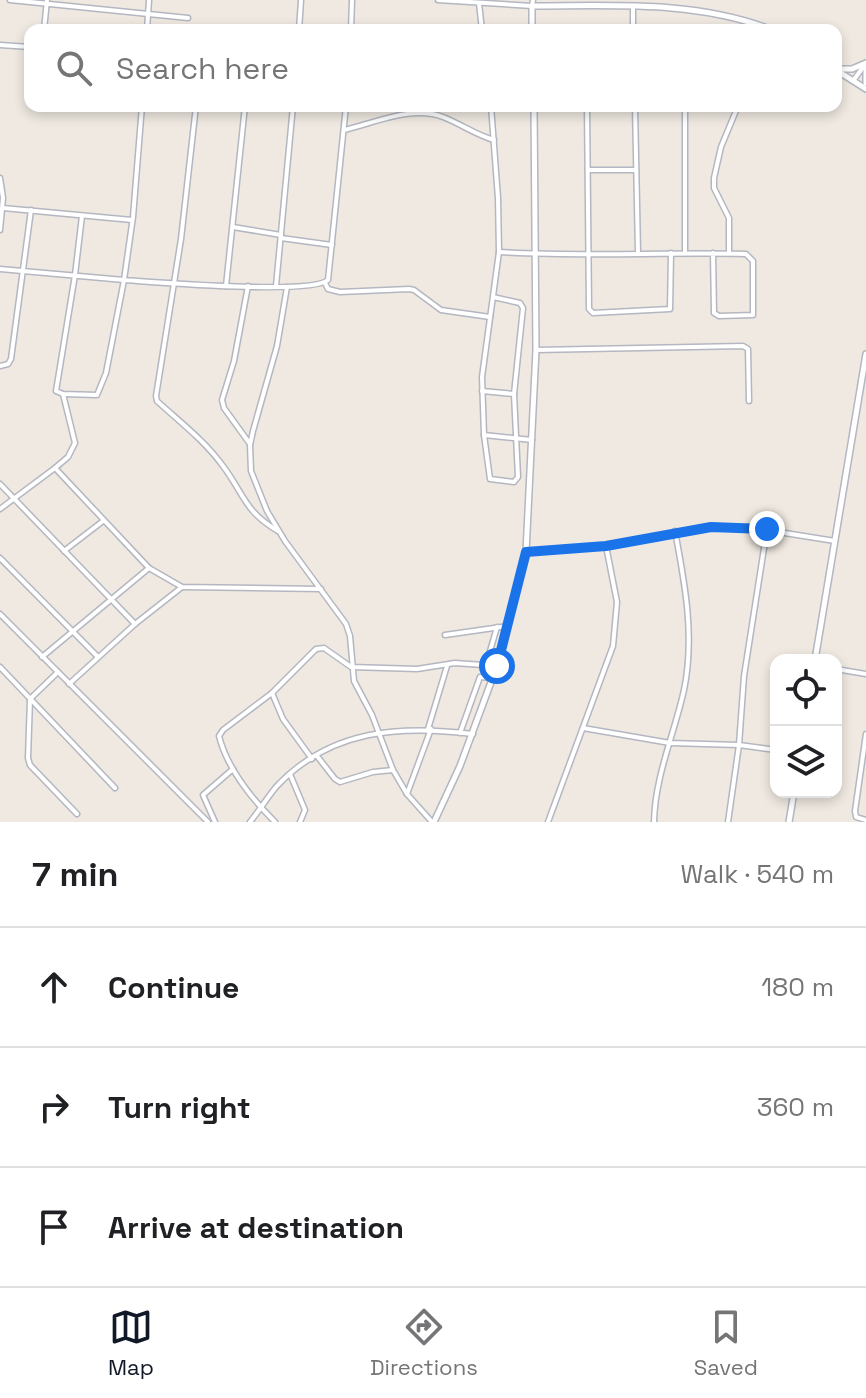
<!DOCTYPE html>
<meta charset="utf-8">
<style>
:root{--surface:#fff;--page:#f6f6f6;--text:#202124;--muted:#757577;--line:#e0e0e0;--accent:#111827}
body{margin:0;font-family:"Space Grotesk",sans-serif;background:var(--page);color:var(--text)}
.controls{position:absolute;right:24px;bottom:24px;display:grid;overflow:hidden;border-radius:16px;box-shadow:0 4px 12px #0003}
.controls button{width:72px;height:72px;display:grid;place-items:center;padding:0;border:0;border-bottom:2px solid var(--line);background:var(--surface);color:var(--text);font:40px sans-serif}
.stop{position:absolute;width:24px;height:24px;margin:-18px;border:6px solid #1a73e8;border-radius:50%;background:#fff}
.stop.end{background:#1a73e8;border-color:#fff;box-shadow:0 2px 8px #0008}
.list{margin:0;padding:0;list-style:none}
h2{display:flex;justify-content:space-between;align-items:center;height:104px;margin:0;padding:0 32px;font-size:34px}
h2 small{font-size:26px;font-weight:400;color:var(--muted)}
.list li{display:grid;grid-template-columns:52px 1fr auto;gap:24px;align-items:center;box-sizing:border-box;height:120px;padding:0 32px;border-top:2px solid var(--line)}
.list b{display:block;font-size:30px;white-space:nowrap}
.list em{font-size:26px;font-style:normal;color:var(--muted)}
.icon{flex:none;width:44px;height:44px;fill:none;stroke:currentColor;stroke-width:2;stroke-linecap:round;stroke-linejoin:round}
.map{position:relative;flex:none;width:866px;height:822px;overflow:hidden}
.search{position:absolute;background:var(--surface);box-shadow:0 4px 12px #0003;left:24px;right:24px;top:24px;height:88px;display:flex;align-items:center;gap:20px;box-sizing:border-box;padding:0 28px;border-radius:16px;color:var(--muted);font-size:30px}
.sheet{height:464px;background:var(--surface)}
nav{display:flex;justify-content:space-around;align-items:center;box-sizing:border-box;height:112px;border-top:2px solid var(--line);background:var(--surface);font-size:22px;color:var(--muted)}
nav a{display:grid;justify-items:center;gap:4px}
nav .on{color:var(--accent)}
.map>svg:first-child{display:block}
</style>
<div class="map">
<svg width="866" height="822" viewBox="0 0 866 822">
<rect width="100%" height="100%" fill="#efe9e1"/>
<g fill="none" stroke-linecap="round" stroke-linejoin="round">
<defs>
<g id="minor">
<path d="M10,0L188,18"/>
<path d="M438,0L532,6L533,0"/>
<path d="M479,3L482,30"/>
<path d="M633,6V30"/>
<path d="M44,30L47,0"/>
<path d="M147,30L149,0"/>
<path d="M299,30L301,0"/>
<path d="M351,30L352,0"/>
<path d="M0,45L30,47"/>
<path d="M853,81L866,63"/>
<path d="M142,106L133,217L124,280C155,282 311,295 328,280L346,106"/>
<path d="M196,106L181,239L156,396L157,401C180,422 204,440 223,466C244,494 244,511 278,531"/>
<path d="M491,106L498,198L499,252L482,377L484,435L490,479L514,482L518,477L514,394L523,308L520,303L493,297"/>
<path d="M587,106L589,309L593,313L670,309L671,253"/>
<path d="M635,106L638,253"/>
<path d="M685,106V252"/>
<path d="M344,130C374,123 413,105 443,117C461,124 476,135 494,140"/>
<path d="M588,170H636"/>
<path d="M0,178L3,198L0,230"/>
<path d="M3,208L132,220"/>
<path d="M233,227L281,235"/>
<path d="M281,238L332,245"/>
<path d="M499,252C581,257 663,252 746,254L753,261V315L719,316L714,313L713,253"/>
<path d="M729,253V218L714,188V178L721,147L738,106"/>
<path d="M0,269L124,280L106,373L97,395L63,394L56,391L75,275L82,216"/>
<path d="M325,283L328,289L340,292L409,289L414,290L441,310L490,317"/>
<path d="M226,286L245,106"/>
<path d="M248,286L234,361L222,400L224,408L250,444"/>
<path d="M276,286L293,106"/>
<path d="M287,287L277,346L253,431L250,445L251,471L267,511L285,541L346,624L350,636L354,681L372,715L393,770L407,794L432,822"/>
<path d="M536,350L743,346L748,349L749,401"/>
<path d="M0,366L8,364L11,359L31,210"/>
<path d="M482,391L514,394"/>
<path d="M484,435L532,440"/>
<path d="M55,468L68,457L75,443L63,394"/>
<path d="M0,484L135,624"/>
<path d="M0,509L55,468L149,568"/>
<path d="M64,551L103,521"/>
<path d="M526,552L606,546L711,527H747L835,541"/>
<path d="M0,558L97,656"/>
<path d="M0,614L208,822"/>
<path d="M445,635L508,626"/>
<path d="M42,657L149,568L182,587L321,589"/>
<path d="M486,665L497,627"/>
<path d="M0,667L115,788"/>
<path d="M836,669L866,674"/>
<path d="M58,672L30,699L28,758L30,765L77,814"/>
<path d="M69,684L135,624L182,587"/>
<path d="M272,693L283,719L312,759"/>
<path d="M583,728L670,743L739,745L776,750"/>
<path d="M428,729L447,666"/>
<path d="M460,733L480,677L492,678"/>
<path d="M866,734L855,811L856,817L866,820"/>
<path d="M317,756L335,779L340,782L373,772L393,770"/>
<path d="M290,774L305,810L300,822"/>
<path d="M407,794L431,729"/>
<path d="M215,822L203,795L233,769"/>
<path d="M250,822C259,811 267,798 276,787C330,729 400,725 473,734"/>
<path d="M275,822C252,799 227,768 219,736L223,730L272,693L316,649L324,648L351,667L417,669L455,663L497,666"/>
<path d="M548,822L613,646L617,602L606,546"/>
<path d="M654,822C655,776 674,735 684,690C695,637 685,584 675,531"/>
<path d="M728,822L739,745L744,676L767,529"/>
</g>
<g id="tertiary">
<path d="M532,30V6C612,6 697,0 772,30"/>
<path d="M866,64V83"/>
<path d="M837,69H852L866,63"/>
<path d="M836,70L866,89"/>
<path d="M815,660L866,354"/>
<path d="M434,822L460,766L497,666L526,552L536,350L534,106"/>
<path d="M789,822L794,792"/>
</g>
</defs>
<use href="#minor" stroke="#b4b7c1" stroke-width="7"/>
<use href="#tertiary" stroke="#b4b7c1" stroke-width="8"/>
<use href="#minor" stroke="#fff" stroke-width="4"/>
<use href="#tertiary" stroke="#fff" stroke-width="5"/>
</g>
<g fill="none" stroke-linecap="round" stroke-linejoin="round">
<path stroke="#1a73e8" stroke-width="10" d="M497,666L526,552L606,546L711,527L767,529"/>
</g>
</svg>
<div class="controls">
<button><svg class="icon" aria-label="locate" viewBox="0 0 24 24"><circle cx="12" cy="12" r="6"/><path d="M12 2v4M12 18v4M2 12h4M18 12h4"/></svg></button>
<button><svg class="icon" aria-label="layers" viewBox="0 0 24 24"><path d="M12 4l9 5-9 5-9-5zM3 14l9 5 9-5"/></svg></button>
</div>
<div class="stop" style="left:497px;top:666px"></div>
<div class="stop end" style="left:767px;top:529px"></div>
<div class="search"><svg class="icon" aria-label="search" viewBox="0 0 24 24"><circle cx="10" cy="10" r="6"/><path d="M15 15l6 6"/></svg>Search here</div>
</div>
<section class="sheet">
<h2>7 min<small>Walk · 540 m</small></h2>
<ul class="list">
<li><svg class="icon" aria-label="ahead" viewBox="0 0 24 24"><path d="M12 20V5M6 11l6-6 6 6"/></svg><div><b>Continue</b></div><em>180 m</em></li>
<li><svg class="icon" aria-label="right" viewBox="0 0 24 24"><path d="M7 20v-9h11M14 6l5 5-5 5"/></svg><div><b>Turn right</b></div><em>360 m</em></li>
<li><svg class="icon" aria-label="arrive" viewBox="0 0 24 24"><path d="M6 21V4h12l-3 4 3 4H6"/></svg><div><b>Arrive at destination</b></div></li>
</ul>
</section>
<nav>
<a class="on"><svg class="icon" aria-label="map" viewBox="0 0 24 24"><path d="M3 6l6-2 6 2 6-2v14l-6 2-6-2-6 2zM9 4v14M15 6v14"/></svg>Map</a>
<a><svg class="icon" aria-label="directions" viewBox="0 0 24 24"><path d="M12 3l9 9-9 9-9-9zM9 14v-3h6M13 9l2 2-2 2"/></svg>Directions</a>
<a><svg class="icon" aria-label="saved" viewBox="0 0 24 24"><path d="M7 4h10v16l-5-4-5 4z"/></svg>Saved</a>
</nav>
